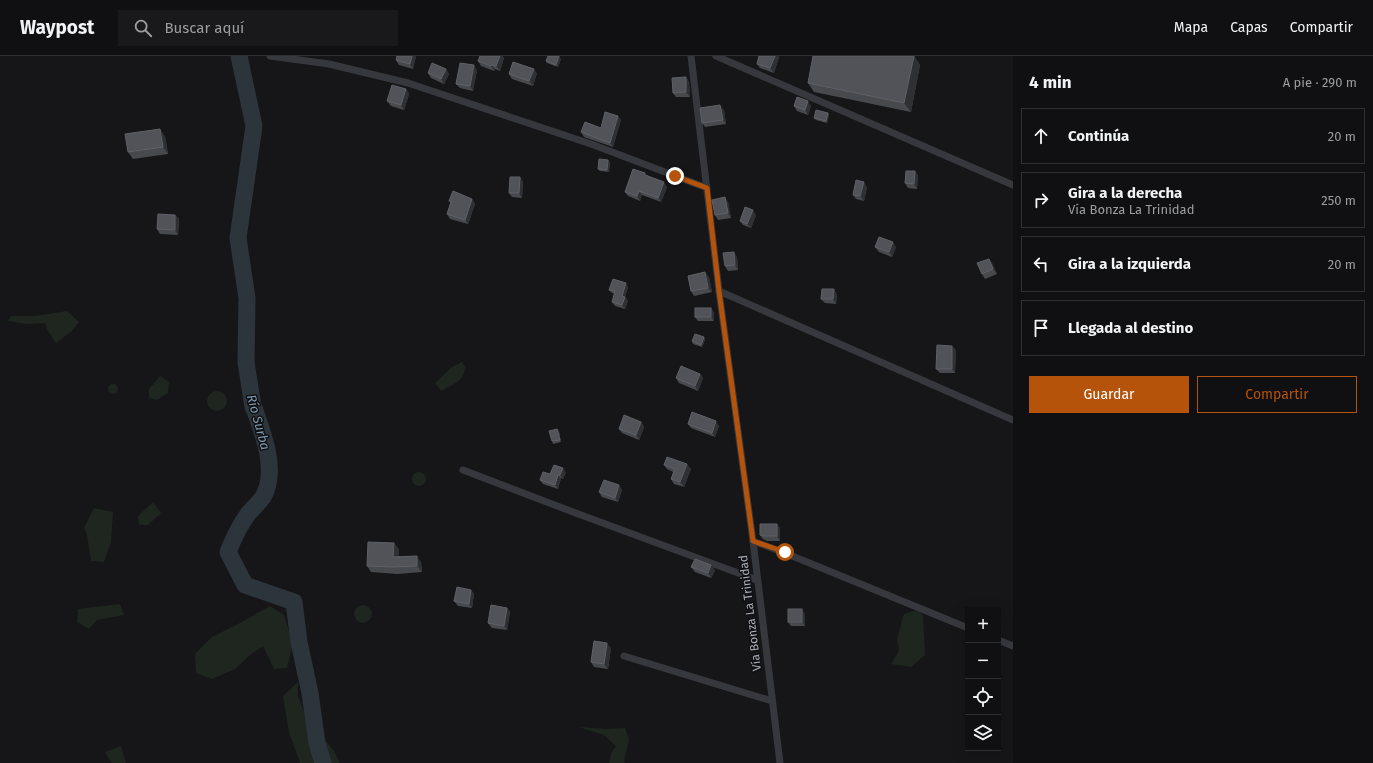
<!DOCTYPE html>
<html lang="es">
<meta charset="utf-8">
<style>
:root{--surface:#101012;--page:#19191b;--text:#f1f3f6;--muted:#9c9d9f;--line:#303032;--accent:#b45309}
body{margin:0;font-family:"Fira Sans",sans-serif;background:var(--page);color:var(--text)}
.controls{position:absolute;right:12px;bottom:12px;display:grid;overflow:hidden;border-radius:0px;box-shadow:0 4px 16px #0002}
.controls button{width:36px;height:36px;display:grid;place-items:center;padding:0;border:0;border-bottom:1px solid var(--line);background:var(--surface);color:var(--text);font:20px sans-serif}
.stop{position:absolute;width:12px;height:12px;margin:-9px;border:3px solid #b45309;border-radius:50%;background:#fff}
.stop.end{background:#b45309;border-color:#fff;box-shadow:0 1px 4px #0008}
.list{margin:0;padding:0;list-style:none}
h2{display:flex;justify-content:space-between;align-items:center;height:52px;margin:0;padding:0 16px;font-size:17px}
h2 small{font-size:13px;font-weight:400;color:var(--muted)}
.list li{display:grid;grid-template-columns:26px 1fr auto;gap:12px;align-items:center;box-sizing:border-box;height:56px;margin:0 8px 8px;padding:0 8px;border:1px solid var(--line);border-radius:0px}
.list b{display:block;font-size:15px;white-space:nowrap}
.list p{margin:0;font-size:13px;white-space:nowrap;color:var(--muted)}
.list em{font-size:13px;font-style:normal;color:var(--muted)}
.actions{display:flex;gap:8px;padding:12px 16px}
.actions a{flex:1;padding:9px 0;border:1px solid var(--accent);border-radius:0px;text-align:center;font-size:14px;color:var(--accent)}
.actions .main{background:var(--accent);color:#fff}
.icon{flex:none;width:22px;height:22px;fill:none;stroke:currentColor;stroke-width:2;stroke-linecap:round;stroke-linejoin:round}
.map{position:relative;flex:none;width:1013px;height:707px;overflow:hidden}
header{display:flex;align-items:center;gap:24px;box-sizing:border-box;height:56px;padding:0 20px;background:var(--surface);border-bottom:1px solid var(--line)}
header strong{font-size:19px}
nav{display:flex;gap:22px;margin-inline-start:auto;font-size:14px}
.search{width:280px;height:36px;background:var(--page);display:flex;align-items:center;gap:10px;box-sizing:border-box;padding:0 14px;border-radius:0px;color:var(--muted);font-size:15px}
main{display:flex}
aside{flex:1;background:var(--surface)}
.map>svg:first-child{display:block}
</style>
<header>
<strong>Waypost</strong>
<div class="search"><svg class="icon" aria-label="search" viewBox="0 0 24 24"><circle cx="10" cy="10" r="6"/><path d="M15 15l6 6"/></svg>Buscar aquí</div>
<nav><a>Mapa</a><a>Capas</a><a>Compartir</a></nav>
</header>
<main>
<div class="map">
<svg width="1013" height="707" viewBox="0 0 1013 707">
<rect width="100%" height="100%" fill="#161618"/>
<g fill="#1e261f">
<path d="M67,255L79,266L72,275L56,287L48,275L45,267L27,268L8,265L11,260H35Z"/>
<path d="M462,306L465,311C464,326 453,328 441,335L435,327L452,311Z"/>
<path d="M160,320L169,326L168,337L157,344L149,342V333Z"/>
<circle cx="113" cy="333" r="5"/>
<circle cx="217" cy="345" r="10"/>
<circle cx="419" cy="423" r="7"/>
<path d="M153,446L161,457L148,469H139L138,460Z"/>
<path d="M94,452L113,456L111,486L104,506L91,505L87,479L84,472Z"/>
<path d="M120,548L124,559L97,564L89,573L77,566L78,553Z"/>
<circle cx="363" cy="558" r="9"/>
<path d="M270,550L284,559L289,575L292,592L287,612L274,613L263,590L250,599L235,613L212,623L196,617L195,598L212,581L240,567Z"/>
<path d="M917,554L923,559L925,599L911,611L891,608L899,595L897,583L904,558Z"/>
<path d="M298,626V640L306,661L334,695L340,707H300L289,676L283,640Z"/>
<path d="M579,671L605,673L625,672L629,683L624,705L625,707H609L611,698L616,690L604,679Z"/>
<path d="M121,690L126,707H112L105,696Z"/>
</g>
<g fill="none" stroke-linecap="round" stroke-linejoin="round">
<path stroke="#2c353c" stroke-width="17" d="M239,0L254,70L238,182L247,242L246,306L253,351L254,352C263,377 278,416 263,441C259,447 253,452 248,458C239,470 234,481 228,496L245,529L294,546L299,586L310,637L317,687L323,707"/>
<g stroke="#37383d" stroke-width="7">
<path d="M270,0L329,8L408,27L591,88L707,132"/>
<path d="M691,0L719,235L753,485L780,707"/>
<path d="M716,0L1013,129"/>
<path d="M719,235L1013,364"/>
<path d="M463,414L573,456L757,524"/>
<path d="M753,485L785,497L968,572"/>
<path d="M998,584L1013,590"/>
<path d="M624,600L772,645"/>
</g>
</g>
<g fill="#47494d">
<path d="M416,0L413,13L399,9L396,4Z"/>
<path d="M480,0H502L504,2L500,15L495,13L494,15L481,10L478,5Z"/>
<path d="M759,0H778L779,1L774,17L760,12L757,8Z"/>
<path d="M914,0L920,9L911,56L814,36L808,27Z"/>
<path d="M561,3L558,11L547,7L546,5Z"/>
<path d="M446,13L449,18L444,28L431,22L428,17Z"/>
<path d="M477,14L473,35L460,32L456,28Z"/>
<path d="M537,17L533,30L512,23L509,18Z"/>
<path d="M686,21L689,26L690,41H676L673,37Z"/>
<path d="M406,33L409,38L404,54L391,50L387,45Z"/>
<path d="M794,50H811L808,59L797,55Z"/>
<path d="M724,54L726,68L705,71L702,67Z"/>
<path d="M828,57L829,59L827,67L816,64L814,62Z"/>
<path d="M621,64L613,91L584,81L581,76L601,72Z"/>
<path d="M165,80L168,98L133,103L128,96Z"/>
<path d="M610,106L609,116L600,115L598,113Z"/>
<path d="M915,115L918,120L917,133L908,132L905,127Z"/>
<path d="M647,119L667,131L661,146L642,139L640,145L628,140L625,136Z"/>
<path d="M520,121L523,126L522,142L512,141L509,137Z"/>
<path d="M867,131L864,145L856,143L853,139Z"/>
<path d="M472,143L475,148L468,168L450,163L447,158L451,147L449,145Z"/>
<path d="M728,146L731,162L718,164L715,159Z"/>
<path d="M175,159L179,163L178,179L160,178L157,173Z"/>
<path d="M756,159L751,172L743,169L740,165Z"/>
<path d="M875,191H896L892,201L879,196Z"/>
<path d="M737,201L738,214L728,215L725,210Z"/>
<path d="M992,207L997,218L985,223L982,218Z"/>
<path d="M709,221L712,236L694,240L691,235Z"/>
<path d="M628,231L625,241L628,245L625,253L615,250L612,246L615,238L612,237L609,234Z"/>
<path d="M837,238L836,248L825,247L821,243Z"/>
<path d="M711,252L714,257V265H698L695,261Z"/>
<path d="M704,281L705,284L702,291L693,288L692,285Z"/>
<path d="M956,294L955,317H940L936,313Z"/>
<path d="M700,318L703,322L698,335L679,327L676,322Z"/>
<path d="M641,366L644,371L639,384L622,377L619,373Z"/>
<path d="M688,368L719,370L715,381L691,372Z"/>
<path d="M557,373L559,375L561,386L553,388L552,385Z"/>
<path d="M664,409L691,413L684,431L674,428L671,423L673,416L667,413Z"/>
<path d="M566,416L563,423L561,422L558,433L543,428L540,424L550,418Z"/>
<path d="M622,434L618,446L602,441L599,436Z"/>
<path d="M780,472V485H767L763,483L760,479Z"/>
<path d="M399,493L398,500L421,506L422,516L397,518L371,516L367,510Z"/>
<path d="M691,511L715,514L711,522L695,516Z"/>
<path d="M471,534L474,538L472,552L458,550L454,545Z"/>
<path d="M507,552L510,556L507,574L492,572L488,567Z"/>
<path d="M805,558V570H791L788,566Z"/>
<path d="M611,592L608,613L594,611L591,606Z"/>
</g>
<g fill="#2f3033">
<path d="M412,0H416L413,13L410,8Z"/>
<path d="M500,0H502L504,2L500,15L496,10Z"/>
<path d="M559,0L561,3L558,11L556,9Z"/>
<path d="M775,0H778L779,1L774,17L770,12Z"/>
<path d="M914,0L920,9L911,56L904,47Z"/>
<path d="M474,9L477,14L473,35L470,30Z"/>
<path d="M492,9L495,13L494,15L491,10Z"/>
<path d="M446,13L449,18L444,28L441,23Z"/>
<path d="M534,13L537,17L533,30L529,25Z"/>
<path d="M686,21L689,26L690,41L686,36Z"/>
<path d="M406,33L409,38L404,54L401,49Z"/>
<path d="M808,45L811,50L808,59L805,54Z"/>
<path d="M720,49L724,54L726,68L723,64Z"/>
<path d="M828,57L829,59L827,67L826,65Z"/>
<path d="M618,60L621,64L613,91L610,87Z"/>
<path d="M160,73L165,80L168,98L163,91Z"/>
<path d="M608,104L610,106L609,116L607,114Z"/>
<path d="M915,115L918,120L917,133L914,128Z"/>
<path d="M520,121L523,126L522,142L519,137Z"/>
<path d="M664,126L667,131L661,146L658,142Z"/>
<path d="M864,126L867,131L864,145L860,140Z"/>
<path d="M639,135L642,139L640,145L637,140Z"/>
<path d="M725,141L728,146L731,162L728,157Z"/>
<path d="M472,143L475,148L468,168L465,164Z"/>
<path d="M753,154L756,159L751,172L747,168Z"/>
<path d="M175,159L179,163L178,179L175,174Z"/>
<path d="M893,186L896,191L892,201L889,196Z"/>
<path d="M734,196L737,201L738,214L735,209Z"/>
<path d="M989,203L992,207L997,218L993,213Z"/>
<path d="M705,216L709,221L712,236L708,232Z"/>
<path d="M626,227L628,231L625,241L628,245L625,253L622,249V240Z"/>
<path d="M834,233L837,238L836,248L833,243Z"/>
<path d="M711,252L714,257V265L711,261Z"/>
<path d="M704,281L705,284L702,291L701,289Z"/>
<path d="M952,290L956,294L955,317L952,313Z"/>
<path d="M700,318L703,322L698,335L695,330Z"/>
<path d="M716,365L719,370L715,381L712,377Z"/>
<path d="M641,366L644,371L639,384L636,379Z"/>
<path d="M557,373L559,375L561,386L560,384Z"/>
<path d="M687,408L691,413L684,431L680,426Z"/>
<path d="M563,412L566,416L563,423L560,419Z"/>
<path d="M558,419L561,422L558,433L555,429Z"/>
<path d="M619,429L622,434L618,446L615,442Z"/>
<path d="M777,468L780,472V485L777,480Z"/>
<path d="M394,487L399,493L398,507L393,501Z"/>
<path d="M417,500L421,506L422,516L417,510Z"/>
<path d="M711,509L715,514L711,522L708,517Z"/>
<path d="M471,534L474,538L472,552L469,548Z"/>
<path d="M507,552L510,556L507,574L504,570Z"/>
<path d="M802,553L805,558V570L802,566Z"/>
<path d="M607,587L611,592L608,613L604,608Z"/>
</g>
<g fill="#525359" stroke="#5f6168">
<path d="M397,0H412L410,8L396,4Z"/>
<path d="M480,0H500L496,10L492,9L491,10L478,5Z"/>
<path d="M548,0H559L556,9L546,5Z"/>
<path d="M759,0H775L770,12L757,8Z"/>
<path d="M813,0H914L904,47L808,27Z"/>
<path d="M513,6L534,13L529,25L509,18Z"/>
<path d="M432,7L446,13L441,23L428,17Z"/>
<path d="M460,7L474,9L470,30L456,28Z"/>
<path d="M686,21V36L673,37L672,22Z"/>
<path d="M392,29L406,33L401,49L387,45Z"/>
<path d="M797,41L808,45L805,54L794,50Z"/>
<path d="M720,49L723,64L702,67L700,52Z"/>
<path d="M816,54L828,57L826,65L814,62Z"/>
<path d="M605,56L618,60L610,87L581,76L585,66L601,72Z"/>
<path d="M160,73L163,91L128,96L125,78Z"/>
<path d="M599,103L608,104L607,114L598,113Z"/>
<path d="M633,113L645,117V119L664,126L658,142L639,135L637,140L625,136Z"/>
<path d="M906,115H915L914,128L905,127Z"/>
<path d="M510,121H520L519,137H509Z"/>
<path d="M856,124L864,126L860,140L853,139Z"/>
<path d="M453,135L472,143L465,164L447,158L451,146L449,145Z"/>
<path d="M725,141L728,157L715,159L712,144Z"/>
<path d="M745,151L753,154L747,168L740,165Z"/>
<path d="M158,158L175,159V174L157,173Z"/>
<path d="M879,181L893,186L889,196L875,191Z"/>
<path d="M734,196L735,209L725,210L723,197Z"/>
<path d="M989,203L993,213L982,218L977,207Z"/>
<path d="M705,216L708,232L691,235L688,220Z"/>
<path d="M613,223L626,227L622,240L625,241L622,249L612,246L615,235L609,234Z"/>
<path d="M822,233H834L833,243H821Z"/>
<rect x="695" y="252" width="16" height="9"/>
<path d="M695,278L704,281L701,289L692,285Z"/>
<path d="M937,289L952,290V313H936Z"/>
<path d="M681,310L700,318L695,330L676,322Z"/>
<path d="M692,356L716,365L712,377L688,368Z"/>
<path d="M624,359L641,366L636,379L619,373Z"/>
<path d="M557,373L560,384L552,385L549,375Z"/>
<path d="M667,401L687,408L680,426L671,423L675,413L664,409Z"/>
<path d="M554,409L563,412L560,419H558L555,429L540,424L543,416L550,418Z"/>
<path d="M604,424L619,429L615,442L599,436Z"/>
<path d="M760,468H777V480H764L760,479Z"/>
<path d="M368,486L394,487L393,501L417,500V510L393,511L367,510Z"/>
<path d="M695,503L711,509L708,517L691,511Z"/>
<path d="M457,531L471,534L469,548L454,545Z"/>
<path d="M491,549L507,552L504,570L488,567Z"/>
<rect x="788" y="553" width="14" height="13"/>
<path d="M594,585L607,587L604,608L591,606Z"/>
</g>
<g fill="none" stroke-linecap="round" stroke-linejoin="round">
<path stroke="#b45309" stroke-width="5" d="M675,120L707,132L719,235L753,485L785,496"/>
</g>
<g text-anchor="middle" stroke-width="3" stroke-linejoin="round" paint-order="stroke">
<g font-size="12" fill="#a8adb8" stroke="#111113">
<text transform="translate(750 557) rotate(-97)" y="4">Vía Bonza La Trinidad</text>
</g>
<g font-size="13" font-style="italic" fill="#7f9bb3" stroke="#111113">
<text transform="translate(259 366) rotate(75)" y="5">Río Surba</text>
</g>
</g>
</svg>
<div class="controls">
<button>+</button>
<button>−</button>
<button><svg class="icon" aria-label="locate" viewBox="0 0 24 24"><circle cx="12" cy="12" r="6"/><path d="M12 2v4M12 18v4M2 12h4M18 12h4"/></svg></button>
<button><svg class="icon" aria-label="layers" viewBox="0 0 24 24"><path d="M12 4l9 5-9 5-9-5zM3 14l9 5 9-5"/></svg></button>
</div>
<div class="stop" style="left:785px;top:496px"></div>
<div class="stop end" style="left:675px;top:120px"></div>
</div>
<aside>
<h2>4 min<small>A pie · 290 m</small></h2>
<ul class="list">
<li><svg class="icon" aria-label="ahead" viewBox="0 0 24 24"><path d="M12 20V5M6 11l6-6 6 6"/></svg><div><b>Continúa</b></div><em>20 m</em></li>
<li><svg class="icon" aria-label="right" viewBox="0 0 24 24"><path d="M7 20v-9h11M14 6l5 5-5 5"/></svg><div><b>Gira a la derecha</b><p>Vía Bonza La Trinidad</p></div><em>250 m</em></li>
<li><svg class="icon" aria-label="left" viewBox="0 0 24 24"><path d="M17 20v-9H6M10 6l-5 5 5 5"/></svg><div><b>Gira a la izquierda</b></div><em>20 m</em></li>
<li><svg class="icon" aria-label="arrive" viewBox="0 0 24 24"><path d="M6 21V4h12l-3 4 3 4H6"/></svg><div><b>Llegada al destino</b></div></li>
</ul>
<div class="actions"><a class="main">Guardar</a><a>Compartir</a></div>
</aside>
</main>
